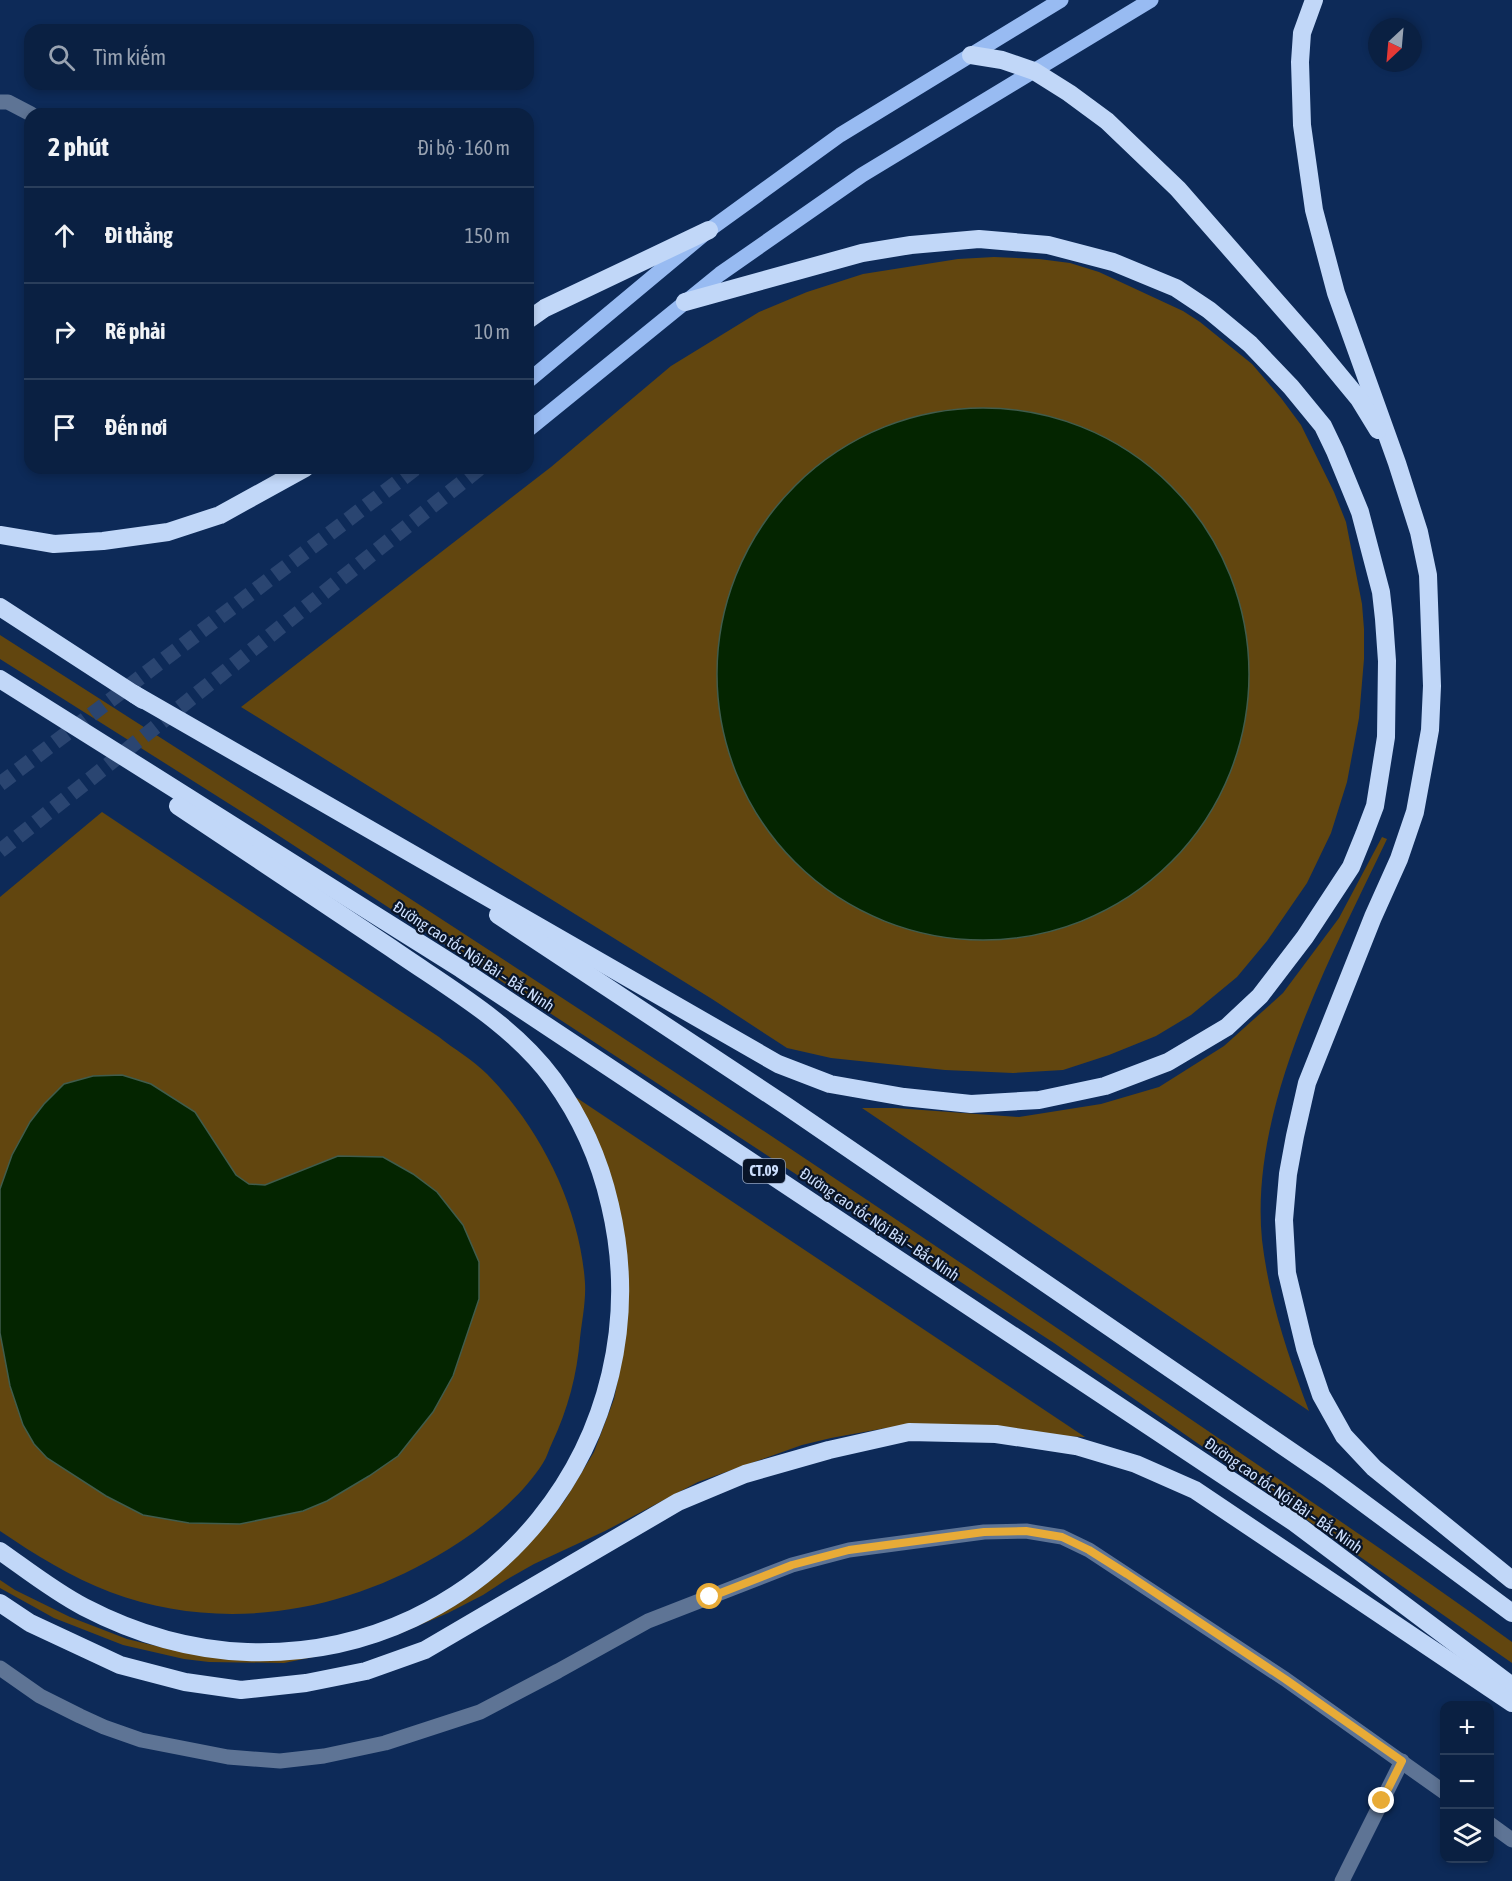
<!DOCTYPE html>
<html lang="vi">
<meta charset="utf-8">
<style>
:root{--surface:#0a2042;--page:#182d4d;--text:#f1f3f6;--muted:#99a3b2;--line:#2a3e5b}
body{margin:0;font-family:"Asap Condensed",sans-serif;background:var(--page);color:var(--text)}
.controls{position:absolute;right:18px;bottom:18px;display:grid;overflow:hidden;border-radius:12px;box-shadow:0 3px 9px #0003}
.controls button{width:54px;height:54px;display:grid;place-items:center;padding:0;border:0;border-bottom:2px solid var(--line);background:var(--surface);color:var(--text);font:30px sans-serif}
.compass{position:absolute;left:1368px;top:18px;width:54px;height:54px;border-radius:50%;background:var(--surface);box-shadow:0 3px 9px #0003;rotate:206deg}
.stop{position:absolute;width:18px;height:18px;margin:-14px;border:4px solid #e8ab37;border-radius:50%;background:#fff}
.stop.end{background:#e8ab37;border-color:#fff;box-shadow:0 2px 6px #0008}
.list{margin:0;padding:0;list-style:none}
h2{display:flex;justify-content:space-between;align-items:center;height:78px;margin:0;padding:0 24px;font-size:26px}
h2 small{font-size:20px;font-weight:400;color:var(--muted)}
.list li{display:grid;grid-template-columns:39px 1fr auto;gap:18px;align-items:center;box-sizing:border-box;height:96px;padding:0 24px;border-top:2px solid var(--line)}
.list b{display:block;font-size:22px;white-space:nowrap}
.list em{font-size:20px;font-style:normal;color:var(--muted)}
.icon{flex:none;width:33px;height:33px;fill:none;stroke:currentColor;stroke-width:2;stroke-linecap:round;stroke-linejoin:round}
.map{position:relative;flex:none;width:1512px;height:1881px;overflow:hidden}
.search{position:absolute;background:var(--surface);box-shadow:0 3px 9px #0003;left:24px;top:24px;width:510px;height:66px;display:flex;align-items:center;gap:15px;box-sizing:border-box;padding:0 21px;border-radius:18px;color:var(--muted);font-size:22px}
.panel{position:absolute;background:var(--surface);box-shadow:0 3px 9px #0003;left:24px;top:108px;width:510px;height:366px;border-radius:18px}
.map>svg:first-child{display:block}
</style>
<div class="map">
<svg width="1512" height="1881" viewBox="0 0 1512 1881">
<rect width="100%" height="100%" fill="#0d2a58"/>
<g fill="#62460f">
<path d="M994,257L1039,259L1070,263L1099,272L1183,311L1200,322L1252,364L1281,398L1301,425L1334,492L1346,522L1362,604L1364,629V659L1359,718L1347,782L1331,833L1307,883L1267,941L1237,977L1191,1015L1156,1036L1109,1055L1063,1070L1013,1073L945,1070L831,1058L787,1048L712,999L241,707L551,467L671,366L759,312L807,292L863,274L958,259Z"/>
<path d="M0,635C375,874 747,1116 1114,1367C1247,1458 1381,1547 1512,1642V1663L1054,1343L258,822L0,659Z"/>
<path d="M102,812L439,1037C454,1049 473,1060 487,1074C540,1128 580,1207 585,1283C586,1301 582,1320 580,1338C577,1375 568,1409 552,1443C549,1449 547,1457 543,1463C519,1501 475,1534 437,1556C338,1614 219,1633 110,1592C71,1577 34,1554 0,1531V897Z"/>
<path d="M1382,837L1387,839C1331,957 1249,1106 1262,1240C1269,1300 1288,1355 1309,1411L862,1108H895L1019,1117L1101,1104L1159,1087L1224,1046L1283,993L1339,918Z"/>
<path d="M565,1090L1085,1437L886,1428L831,1438L802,1445L698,1482L605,1531L534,1564L506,1580L483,1595L448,1613L399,1634L348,1650L284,1663L209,1662L184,1659L123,1645L54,1618L0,1588V1580L15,1590L70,1617L127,1639L173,1650L351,1643L513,1556L551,1519L565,1500L594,1452L614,1399L624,1349L627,1308L622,1235Z"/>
</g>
<g fill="#042500" stroke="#405c4c" stroke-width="1.5">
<circle cx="983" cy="674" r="266"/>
<path d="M122,1075L151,1084L195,1112L236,1175L249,1184L265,1185L338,1156L383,1157L413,1174L437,1192L463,1225L479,1262V1299L453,1376L433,1412L398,1456L369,1476L327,1501L303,1511L240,1524L189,1523L143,1515L106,1496L47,1458L34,1444L23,1425L10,1386L0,1333V1189L12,1155L30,1122L44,1104L64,1084L93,1076Z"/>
</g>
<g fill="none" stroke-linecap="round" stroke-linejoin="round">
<g stroke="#2a4571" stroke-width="15" stroke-dasharray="15 8" stroke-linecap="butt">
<path d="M0,784L416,468"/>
<path d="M0,851L480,468"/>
</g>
<g stroke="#5e7495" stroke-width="15">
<path d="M0,102H8L31,114"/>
<path d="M0,1668L40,1696L80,1716L104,1727L141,1740L228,1757L280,1761L324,1756L385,1743L480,1712L558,1671L648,1621L792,1565L849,1550L984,1532L1026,1531L1062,1537L1089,1550L1285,1679L1444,1792"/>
<path d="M1490,1824L1512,1840"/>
<path d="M1342,1881L1402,1761"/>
</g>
<g stroke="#98bbf2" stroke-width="15">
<path d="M528,381L709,230L840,135L1061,0"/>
<path d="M528,430L720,274L862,175L1151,0"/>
</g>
<g stroke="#c1d7f8" stroke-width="18">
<path d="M1314,0L1302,33L1300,62L1302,125L1314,210L1336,293L1397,463L1419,532L1428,575L1432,686L1430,730L1415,812L1399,859L1373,917L1307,1083L1295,1136L1288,1174L1284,1220L1287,1273L1305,1348L1321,1395L1344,1436L1374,1468L1512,1580"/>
<path d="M971,55L1002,60L1034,71L1069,93L1107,121L1178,189L1312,342L1359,399L1378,430"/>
<path d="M528,320L545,308L709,230"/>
<path d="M0,535L54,544L103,541L168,532L220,515L305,468"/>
<path d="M0,607L143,700"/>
<path d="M0,679L461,969L1295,1523L1512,1686"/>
<path d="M134,694L778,1064L830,1084L904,1097L971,1104L1039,1100L1105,1086L1168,1062L1227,1027L1260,996L1305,937L1351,867L1364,835L1375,806L1386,737L1387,661L1384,619L1381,592L1360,512L1335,451L1323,426L1291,387L1250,344L1209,310L1176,288L1113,262L1048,245L979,239L911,245L862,253L685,302"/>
<path d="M498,915L785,1105L1327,1476L1512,1613"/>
<path d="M0,1551C27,1570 55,1592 84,1607C134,1633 190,1650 247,1652C488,1660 665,1438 610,1205C600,1161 580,1116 553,1079C512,1023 447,987 391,948C320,901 249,853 178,806"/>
<path d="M0,1603L30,1623L120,1665L185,1682L241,1690L306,1683L366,1671L425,1650L678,1502L745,1474L829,1450L909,1432L996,1434L1076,1446L1136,1464L1195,1490L1512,1703"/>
</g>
</g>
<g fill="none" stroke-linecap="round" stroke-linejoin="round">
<path stroke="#e8ab37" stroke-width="8" d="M710,1597L792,1565L849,1550L984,1532L1026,1531L1062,1537L1089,1550L1127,1574L1285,1679L1402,1761L1382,1801"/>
</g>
<g text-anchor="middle" stroke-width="4.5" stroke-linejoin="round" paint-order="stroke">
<rect fill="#081428" stroke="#91a1bc" stroke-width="1.5" x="743" y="1159" width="42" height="24" rx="4.5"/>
<g font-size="15" font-weight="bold" fill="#ccdefc">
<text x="764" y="1176">CT.09</text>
</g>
<g font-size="16" fill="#ccdefc" stroke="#081428">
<text transform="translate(474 956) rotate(33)" y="6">Đường cao tốc Nội Bài – Bắc Ninh</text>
<text transform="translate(880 1224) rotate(34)" y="6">Đường cao tốc Nội Bài – Bắc Ninh</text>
<text transform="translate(1284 1495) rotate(35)" y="6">Đường cao tốc Nội Bài – Bắc Ninh</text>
</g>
</g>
</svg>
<div class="controls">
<button>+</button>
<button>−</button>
<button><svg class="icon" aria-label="layers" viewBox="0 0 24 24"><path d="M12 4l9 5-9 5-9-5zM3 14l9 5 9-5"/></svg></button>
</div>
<svg class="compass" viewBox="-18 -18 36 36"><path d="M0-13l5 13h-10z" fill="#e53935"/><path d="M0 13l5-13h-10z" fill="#99a3b2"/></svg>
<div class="stop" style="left:710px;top:1597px"></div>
<div class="stop end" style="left:1382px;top:1801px"></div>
<div class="search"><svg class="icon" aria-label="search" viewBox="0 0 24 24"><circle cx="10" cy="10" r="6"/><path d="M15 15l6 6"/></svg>Tìm kiếm</div>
<section class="panel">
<h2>2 phút<small>Đi bộ · 160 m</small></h2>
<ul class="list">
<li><svg class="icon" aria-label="ahead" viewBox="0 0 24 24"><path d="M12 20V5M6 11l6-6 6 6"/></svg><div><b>Đi thẳng</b></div><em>150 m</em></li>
<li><svg class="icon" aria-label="right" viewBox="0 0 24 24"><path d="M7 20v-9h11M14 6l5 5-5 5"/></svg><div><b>Rẽ phải</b></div><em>10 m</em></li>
<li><svg class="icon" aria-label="arrive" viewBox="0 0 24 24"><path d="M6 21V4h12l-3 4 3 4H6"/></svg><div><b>Đến nơi</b></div></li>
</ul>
</section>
</div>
